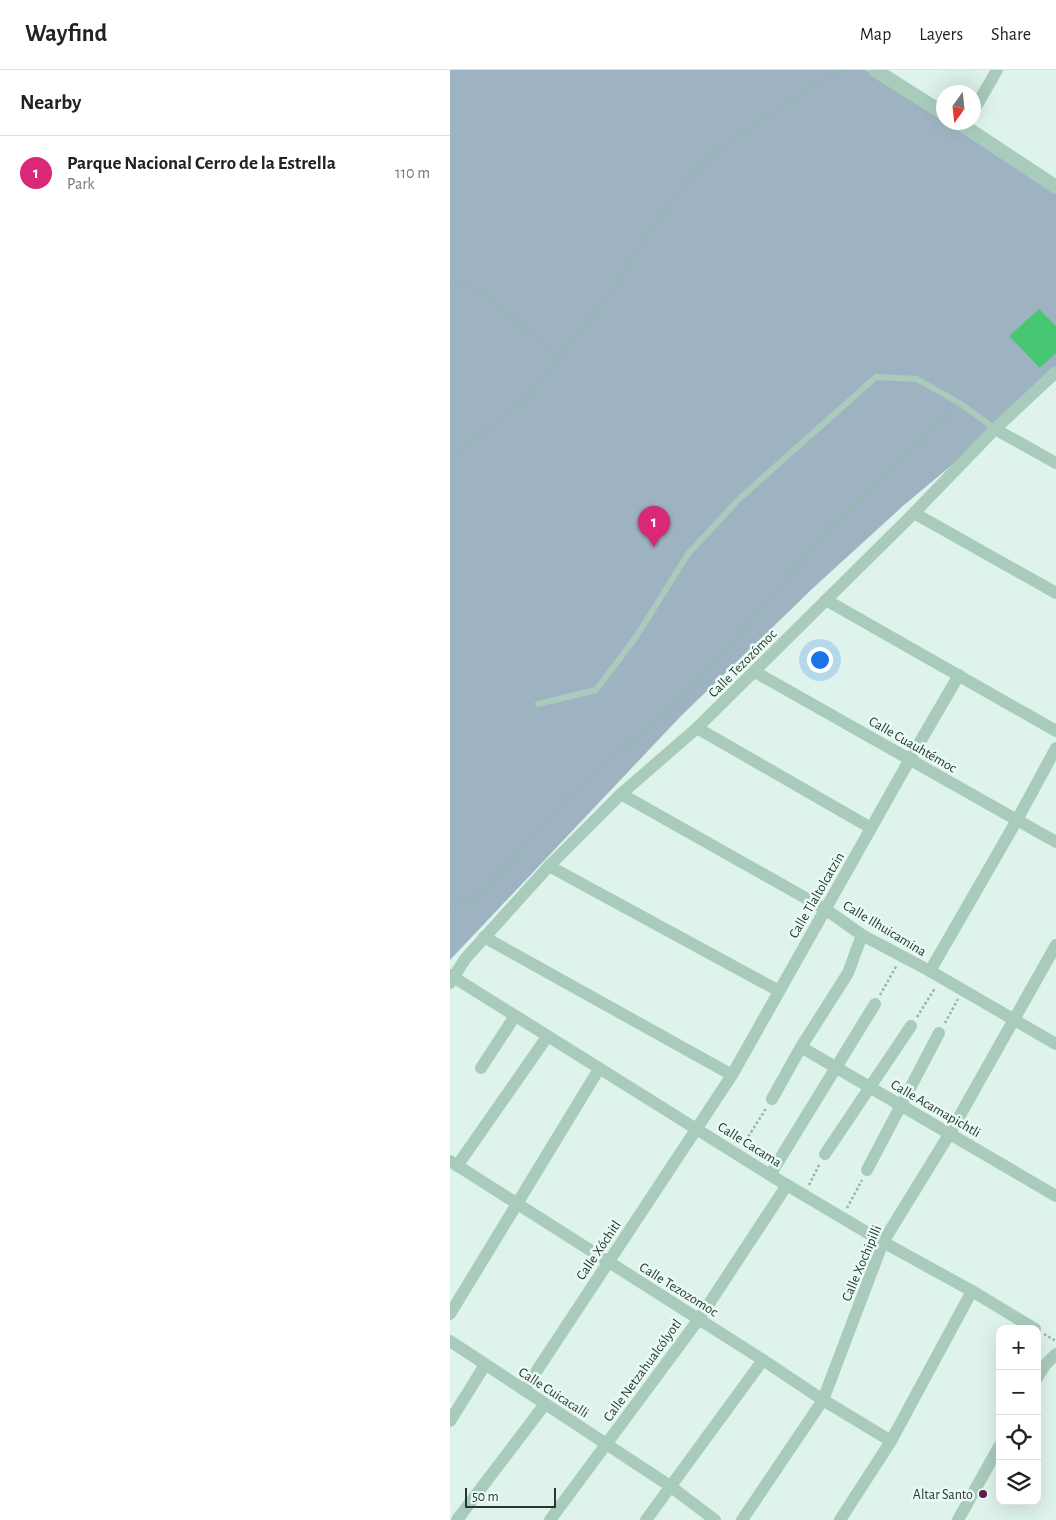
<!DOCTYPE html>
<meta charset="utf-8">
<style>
:root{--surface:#fff;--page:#f6f6f6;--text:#222;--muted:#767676;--line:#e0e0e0;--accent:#db2777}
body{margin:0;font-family:"Alegreya Sans",sans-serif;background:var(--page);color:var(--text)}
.controls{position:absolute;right:15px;bottom:15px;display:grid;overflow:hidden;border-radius:10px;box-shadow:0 5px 20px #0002}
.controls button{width:45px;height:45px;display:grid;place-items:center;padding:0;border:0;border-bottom:1px solid var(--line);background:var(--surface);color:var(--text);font:25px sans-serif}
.compass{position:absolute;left:486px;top:15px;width:45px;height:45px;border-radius:50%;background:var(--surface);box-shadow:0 5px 20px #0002;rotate:195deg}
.scale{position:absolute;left:15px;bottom:12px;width:91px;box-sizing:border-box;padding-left:5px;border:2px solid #29382f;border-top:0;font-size:14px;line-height:18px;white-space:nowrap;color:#29382f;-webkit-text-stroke:4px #eafaf4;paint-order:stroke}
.you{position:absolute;left:369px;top:589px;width:18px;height:18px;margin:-12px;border:4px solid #fff;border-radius:50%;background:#1a73e8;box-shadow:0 0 0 8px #1a73e833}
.badge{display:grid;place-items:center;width:32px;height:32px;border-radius:50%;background:var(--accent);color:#fff;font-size:16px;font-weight:700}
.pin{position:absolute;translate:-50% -41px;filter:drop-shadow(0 1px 2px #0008)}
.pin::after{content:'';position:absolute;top:26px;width:18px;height:15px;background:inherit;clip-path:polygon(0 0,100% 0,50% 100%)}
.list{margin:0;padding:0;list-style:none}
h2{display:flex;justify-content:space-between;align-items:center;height:65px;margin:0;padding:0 20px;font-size:21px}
h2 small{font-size:16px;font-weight:400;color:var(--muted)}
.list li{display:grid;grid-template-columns:32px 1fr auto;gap:15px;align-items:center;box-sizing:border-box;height:75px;padding:0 20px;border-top:1px solid var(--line)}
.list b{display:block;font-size:19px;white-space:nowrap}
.list p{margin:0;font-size:16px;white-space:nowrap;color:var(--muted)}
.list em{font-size:16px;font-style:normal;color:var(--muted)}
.icon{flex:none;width:28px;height:28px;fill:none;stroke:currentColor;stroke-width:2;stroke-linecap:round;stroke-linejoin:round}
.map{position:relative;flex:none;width:606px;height:1450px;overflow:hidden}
header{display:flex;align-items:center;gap:30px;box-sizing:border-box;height:70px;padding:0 25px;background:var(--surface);border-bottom:1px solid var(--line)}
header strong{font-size:24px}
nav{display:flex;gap:28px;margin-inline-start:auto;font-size:18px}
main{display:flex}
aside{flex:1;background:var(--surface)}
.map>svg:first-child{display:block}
</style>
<header>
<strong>Wayfind</strong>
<nav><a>Map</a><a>Layers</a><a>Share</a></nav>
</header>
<main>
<aside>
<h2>Nearby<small></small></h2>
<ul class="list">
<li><span class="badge">1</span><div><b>Parque Nacional Cerro de la Estrella</b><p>Park</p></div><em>110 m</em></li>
</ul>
</aside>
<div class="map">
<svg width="606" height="1450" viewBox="0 0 606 1450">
<rect width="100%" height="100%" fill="#def3eb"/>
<path fill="#9db3c2" d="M0,0H416L493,50V52L497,53L606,123V299L545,359L454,435L362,519L230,647L0,890Z"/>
<path fill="#47c772" d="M589,239L606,256V283L590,298L559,266Z"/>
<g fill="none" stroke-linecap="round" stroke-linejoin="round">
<g stroke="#93b7a6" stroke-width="2.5" stroke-dasharray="2.5 2.5" stroke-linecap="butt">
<path d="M0,212L4,211L26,218L40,227L108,288"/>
<path d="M0,389L77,327L162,221L198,164L242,105L274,76L361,17L397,0"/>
<path d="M0,836H4L30,824L125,720L178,673L219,641L258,601L381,456L504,340"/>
<path d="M430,925L447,895"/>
<path d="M467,947L485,918"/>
<path d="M495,953L508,929"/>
<path d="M293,1075L317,1037"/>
<path d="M359,1115L370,1093"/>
<path d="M397,1138L412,1110"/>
<path d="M594,1264L606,1271"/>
</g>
<path stroke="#a9cbbc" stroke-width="6" d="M88,634L146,620L186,567L238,484L289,429L426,307L467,309L511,334L545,359"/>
<g stroke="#a9cbbc" stroke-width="12">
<path d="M524,40L547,0"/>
<path d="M545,359L606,393"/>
<path d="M464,443L606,523"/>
<path d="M376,530L606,661"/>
<path d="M305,602L606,772"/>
<path d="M247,658L421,758"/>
<path d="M171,724L375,839L412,865L480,901L606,974"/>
<path d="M99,796L329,921"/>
<path d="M34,867L282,1005"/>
<path d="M480,901L567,750L606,678"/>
<path d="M0,905L320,1105L433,1172L522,1221L585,1259"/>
<path d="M0,913L15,889L99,796L171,724L247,658L464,443L545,359L606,302"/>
<path d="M351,977L606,1126"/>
<path d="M31,998L65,946"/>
<path d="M322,1029L351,977L398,903L412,865"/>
<path d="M375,1084L461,956"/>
<path d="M0,1091L313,1290L373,1330L441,1371"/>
<path d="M7,1096L97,967"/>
<path d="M417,1100L489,963"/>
<path d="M320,1105L425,934"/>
<path d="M0,1244L149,999"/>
<path d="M0,1271L220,1416L265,1450"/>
<path d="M587,1308L595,1295L606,1284"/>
<path d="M74,1320L282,1005L460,689L509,605"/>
<path d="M0,1351L35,1295"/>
<path d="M7,1450L95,1334"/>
<path d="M100,1450L249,1249L337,1115"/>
<path d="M196,1450L313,1290"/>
<path d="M292,1450L373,1330L433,1172L500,1063L606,875"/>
<path d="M390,1450L441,1371L522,1221"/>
<path d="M508,1450L550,1375"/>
</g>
<g stroke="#a9cbbc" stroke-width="14">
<path d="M425,0L493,43"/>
<path d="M508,52L606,117"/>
</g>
</g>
<circle fill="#5b1e51" stroke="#eafaf4" stroke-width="2" cx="533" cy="1424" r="5"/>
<g text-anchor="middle" stroke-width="5" stroke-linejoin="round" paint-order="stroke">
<g font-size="14" fill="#29382f" stroke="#eafaf4">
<text transform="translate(292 593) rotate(-45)" y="5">Calle Tezozómoc</text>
<text transform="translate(463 674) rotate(30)" y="5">Calle Cuauhtémoc</text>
<text transform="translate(366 825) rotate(-60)" y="5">Calle Tlaltolcatzin</text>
<text transform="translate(435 858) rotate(31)" y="5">Calle Ilhuicamina</text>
<text transform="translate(486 1038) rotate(30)" y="5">Calle Acamapichtli</text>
<text transform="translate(300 1074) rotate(32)" y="5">Calle Cacama</text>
<text transform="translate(148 1180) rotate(-56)" y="5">Calle Xóchitl</text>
<text transform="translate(411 1193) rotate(-67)" y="5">Calle Xochipilli</text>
<text transform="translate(229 1219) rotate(32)" y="5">Calle Tezozomoc</text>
<text transform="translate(192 1300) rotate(-54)" y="5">Calle Netzahualcólyotl</text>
<text transform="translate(104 1322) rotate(33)" y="5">Calle Cuicacalli</text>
</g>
<g font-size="14" fill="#29382f" stroke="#eafaf4" text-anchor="end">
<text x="523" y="1429">Altar Santo</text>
</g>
</g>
</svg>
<div class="controls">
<button>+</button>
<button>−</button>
<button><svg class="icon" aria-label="locate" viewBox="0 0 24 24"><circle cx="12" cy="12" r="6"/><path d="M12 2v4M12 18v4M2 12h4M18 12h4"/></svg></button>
<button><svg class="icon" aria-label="layers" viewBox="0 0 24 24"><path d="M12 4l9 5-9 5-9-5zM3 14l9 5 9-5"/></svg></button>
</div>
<svg class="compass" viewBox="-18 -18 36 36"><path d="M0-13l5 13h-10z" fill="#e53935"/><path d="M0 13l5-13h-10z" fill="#767676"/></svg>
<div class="scale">50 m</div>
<div class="you"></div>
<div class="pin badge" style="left:204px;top:477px">1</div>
</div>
</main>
